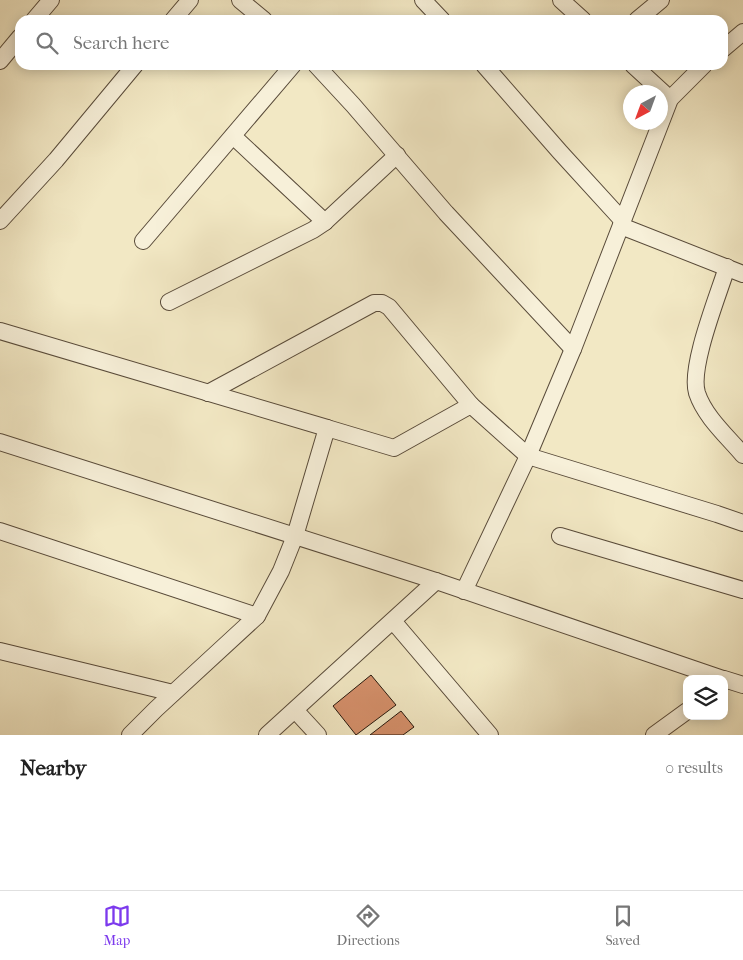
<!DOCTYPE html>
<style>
:root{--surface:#fff;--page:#f2f2f2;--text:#222;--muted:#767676;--line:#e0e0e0;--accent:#7c3aed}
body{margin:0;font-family:"IM FELL French Canon",serif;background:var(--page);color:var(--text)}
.controls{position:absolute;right:15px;bottom:15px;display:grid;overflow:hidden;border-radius:10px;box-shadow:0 2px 12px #0003}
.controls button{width:45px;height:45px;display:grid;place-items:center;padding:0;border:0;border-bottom:1px solid var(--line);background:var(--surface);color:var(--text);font:25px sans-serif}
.compass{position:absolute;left:623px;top:85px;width:45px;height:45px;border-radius:50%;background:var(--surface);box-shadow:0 2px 12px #0003;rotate:221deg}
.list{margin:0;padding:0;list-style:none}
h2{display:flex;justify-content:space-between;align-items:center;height:65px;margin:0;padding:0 20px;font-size:21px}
h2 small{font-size:16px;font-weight:400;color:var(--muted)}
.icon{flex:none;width:28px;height:28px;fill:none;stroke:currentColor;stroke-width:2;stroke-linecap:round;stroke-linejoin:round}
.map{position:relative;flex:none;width:743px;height:735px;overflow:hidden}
.search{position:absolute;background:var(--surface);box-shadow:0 2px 12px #0003;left:15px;right:15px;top:15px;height:55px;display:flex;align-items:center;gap:12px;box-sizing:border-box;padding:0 18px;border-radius:15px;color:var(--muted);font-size:19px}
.sheet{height:155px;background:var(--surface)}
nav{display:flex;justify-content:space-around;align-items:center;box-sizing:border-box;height:70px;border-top:1px solid var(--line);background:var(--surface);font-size:14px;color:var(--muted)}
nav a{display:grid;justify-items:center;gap:2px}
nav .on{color:var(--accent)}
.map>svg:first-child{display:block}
</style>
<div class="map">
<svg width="743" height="735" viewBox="0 0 743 735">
<rect width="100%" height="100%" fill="#f2e8c4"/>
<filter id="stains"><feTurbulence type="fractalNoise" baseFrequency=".004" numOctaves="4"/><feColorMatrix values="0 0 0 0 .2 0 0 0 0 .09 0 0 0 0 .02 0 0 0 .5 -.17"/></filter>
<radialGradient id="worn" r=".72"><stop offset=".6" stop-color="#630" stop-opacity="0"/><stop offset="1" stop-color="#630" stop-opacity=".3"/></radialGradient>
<g fill="#d5906b" stroke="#26170c">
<path d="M371,675L396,705L356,735L333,706Z"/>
<path d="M401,711L414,727L403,735H370Z"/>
</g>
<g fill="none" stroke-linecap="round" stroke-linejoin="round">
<defs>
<g id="minor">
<path d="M240,0L264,20"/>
<path d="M423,0L442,20"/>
<path d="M561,0L583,20"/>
<path d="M34,20L51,0"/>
<path d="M173,20L190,0"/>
<path d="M637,20L661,0"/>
<path d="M723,49L743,32"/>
<path d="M0,61L20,37"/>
<path d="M316,65L353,105L446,213L573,349"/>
<path d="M484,65L560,152L623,221"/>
<path d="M633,65L670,99"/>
<path d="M233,136L325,222"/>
<path d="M0,221L56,160L135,65"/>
<path d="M621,226L743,274"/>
<path d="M143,241L293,65"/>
<path d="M727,267C718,296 689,367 697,393C705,417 727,436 743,455"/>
<path d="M169,302L313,230L325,222L397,155"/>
<path d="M0,331L327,428"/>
<path d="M208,393L374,303H382L389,307L471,405"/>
<path d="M0,442L436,581L723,679"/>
<path d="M0,531L257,616L281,571L295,536L327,428L394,448L471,405L528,456L717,514L743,523"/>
<path d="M560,536L743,590"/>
<path d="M464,591L528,456L573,349L670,99L704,65"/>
<path d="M393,621L490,735"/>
<path d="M0,651L173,693"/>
<path d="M724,679L743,685"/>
<path d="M295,710L318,735"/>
<path d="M130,735L156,709L257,616"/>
<path d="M267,735L436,581"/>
<path d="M654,735L687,711"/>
</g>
</defs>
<use href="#minor" stroke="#594b3a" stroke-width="18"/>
<use href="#minor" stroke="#f7f0d9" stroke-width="16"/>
</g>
<rect width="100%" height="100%" filter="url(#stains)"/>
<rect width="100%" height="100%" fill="url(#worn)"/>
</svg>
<div class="controls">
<button><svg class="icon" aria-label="layers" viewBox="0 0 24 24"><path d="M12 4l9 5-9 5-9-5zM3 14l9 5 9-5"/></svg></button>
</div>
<svg class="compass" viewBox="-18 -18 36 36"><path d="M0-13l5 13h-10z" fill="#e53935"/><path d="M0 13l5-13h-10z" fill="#767676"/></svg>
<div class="search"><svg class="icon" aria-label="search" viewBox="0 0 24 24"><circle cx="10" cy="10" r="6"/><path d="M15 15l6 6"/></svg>Search here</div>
</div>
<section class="sheet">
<h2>Nearby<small>0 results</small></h2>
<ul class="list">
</ul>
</section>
<nav>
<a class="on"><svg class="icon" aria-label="map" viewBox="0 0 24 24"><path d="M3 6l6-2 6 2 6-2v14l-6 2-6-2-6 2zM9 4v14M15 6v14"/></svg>Map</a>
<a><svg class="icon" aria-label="directions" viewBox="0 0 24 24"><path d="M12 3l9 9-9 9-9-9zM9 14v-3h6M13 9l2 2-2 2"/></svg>Directions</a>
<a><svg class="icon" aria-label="saved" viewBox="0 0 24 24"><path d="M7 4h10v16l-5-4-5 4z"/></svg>Saved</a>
</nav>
